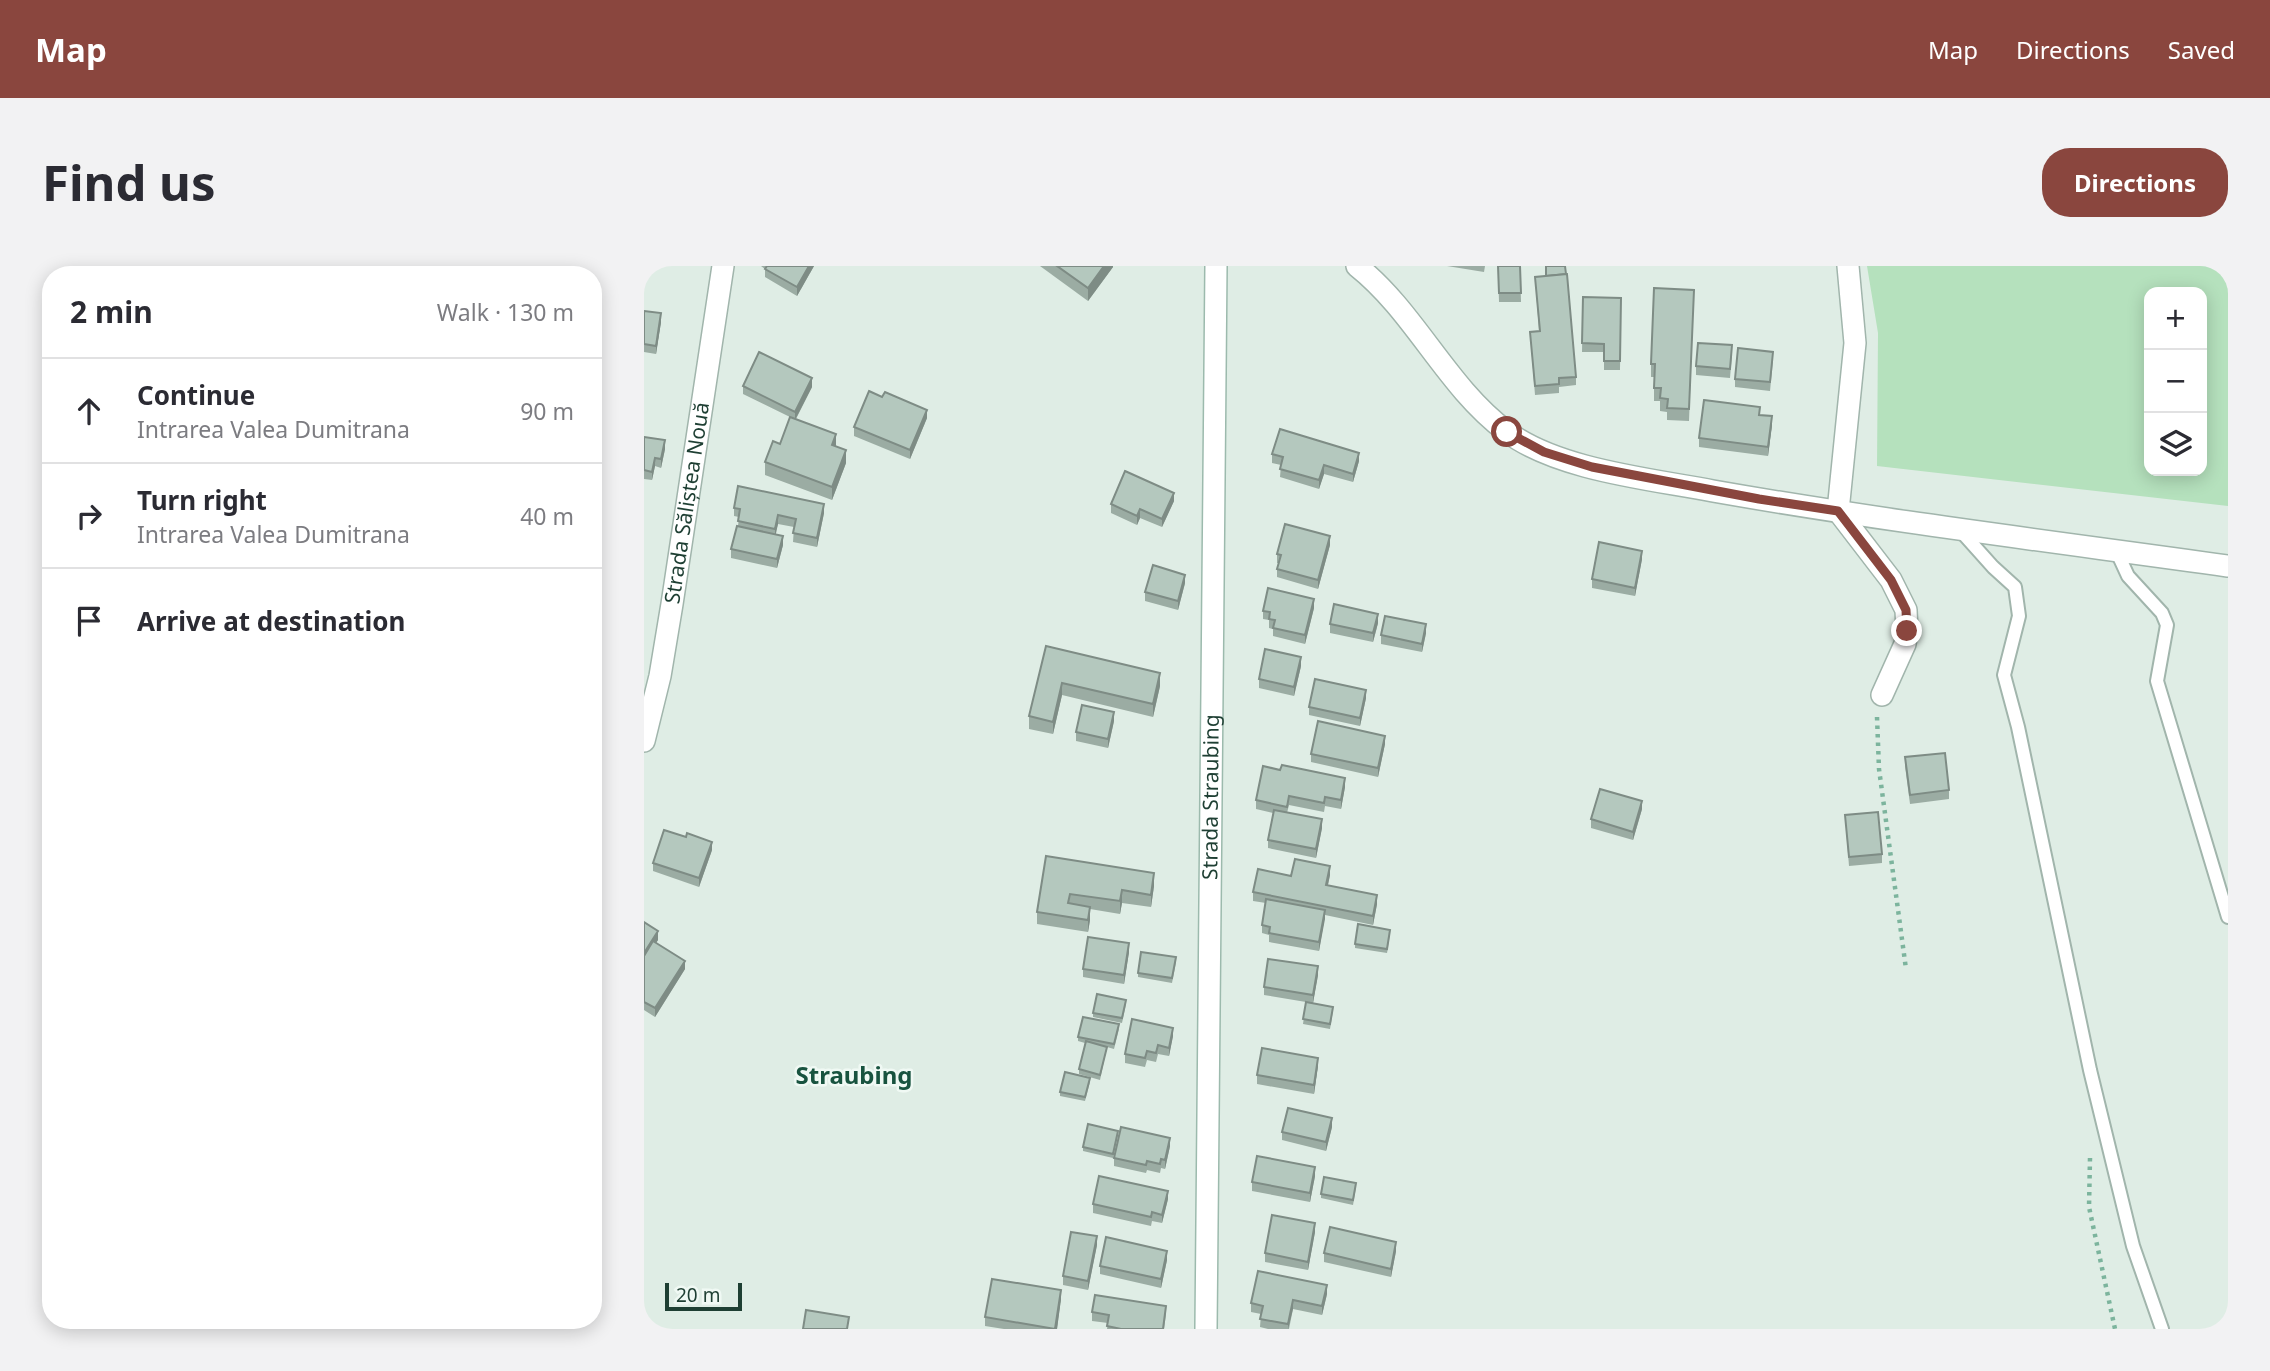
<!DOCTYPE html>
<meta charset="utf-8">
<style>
:root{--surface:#fff;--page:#f2f2f3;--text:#2b2b33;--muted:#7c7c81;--line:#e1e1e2;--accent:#8a463e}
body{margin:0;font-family:"Noto Sans",sans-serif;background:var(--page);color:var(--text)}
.controls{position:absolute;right:21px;top:21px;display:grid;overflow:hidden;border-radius:14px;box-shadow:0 4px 18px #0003}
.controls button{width:63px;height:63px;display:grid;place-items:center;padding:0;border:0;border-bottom:2px solid var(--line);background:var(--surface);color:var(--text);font:35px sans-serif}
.scale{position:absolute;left:21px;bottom:18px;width:77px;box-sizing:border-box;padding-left:7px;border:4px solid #1e3f33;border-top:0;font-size:19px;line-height:24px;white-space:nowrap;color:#1e3f33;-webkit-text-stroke:5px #f0f9f4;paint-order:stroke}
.stop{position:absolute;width:21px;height:21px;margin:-16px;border:5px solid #8a463e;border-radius:50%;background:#fff}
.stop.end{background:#8a463e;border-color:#fff;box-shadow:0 2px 7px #0008}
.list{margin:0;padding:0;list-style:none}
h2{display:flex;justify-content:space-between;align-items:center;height:91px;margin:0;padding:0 28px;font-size:30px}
h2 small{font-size:23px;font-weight:400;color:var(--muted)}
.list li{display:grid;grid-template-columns:46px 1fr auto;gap:21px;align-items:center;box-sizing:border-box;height:105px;padding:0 28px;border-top:2px solid var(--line)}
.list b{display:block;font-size:26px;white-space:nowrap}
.list p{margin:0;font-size:23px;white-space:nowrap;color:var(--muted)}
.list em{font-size:23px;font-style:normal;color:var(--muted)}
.icon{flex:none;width:38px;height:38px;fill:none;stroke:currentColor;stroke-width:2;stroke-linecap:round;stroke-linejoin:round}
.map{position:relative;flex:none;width:1584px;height:1063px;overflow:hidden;border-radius:28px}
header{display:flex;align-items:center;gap:42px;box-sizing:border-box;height:98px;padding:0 35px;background:var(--accent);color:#fff}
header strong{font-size:33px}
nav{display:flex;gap:38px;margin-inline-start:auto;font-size:24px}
.intro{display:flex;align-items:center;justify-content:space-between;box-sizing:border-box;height:168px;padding:0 42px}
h1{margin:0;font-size:49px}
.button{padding:18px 32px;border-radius:28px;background:var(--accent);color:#fff;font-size:24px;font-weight:700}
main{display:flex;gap:42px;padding:0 42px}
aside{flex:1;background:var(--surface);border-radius:28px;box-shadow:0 4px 18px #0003}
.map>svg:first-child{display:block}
</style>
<header>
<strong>Map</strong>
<nav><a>Map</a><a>Directions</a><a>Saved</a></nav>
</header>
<div class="intro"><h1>Find us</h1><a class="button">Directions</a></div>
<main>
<aside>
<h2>2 min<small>Walk · 130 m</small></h2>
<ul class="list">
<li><svg class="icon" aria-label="ahead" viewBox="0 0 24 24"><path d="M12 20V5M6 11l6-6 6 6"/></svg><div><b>Continue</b><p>Intrarea Valea Dumitrana</p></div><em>90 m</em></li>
<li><svg class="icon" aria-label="right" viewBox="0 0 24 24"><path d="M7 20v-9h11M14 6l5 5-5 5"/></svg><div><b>Turn right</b><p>Intrarea Valea Dumitrana</p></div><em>40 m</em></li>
<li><svg class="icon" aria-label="arrive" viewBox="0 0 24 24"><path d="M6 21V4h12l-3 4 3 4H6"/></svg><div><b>Arrive at destination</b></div></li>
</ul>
</aside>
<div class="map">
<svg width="1584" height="1063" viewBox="0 0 1584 1063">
<rect width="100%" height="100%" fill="#dfede5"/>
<path fill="#b5e1bd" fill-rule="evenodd" d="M1223,0H1584V240L1233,200L1234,67ZM1505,26H1558V205H1505Z"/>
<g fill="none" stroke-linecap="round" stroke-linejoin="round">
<defs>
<g id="service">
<path d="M1315,263L1349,301L1371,321L1375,350L1360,409L1374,461L1446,804L1489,980L1518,1063"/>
<path d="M1472,284L1484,310L1518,347L1523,359L1513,415L1584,651"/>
</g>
<g id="minor">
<path d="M713,0C771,46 802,120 862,165C913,204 1007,213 1069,225C1240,255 1412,276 1584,300"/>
<path d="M1194,245L1211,77L1204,0"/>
<path d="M1194,245L1247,314L1262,344L1263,365L1261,378L1238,429"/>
<path id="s1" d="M0,475L16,410L28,338L79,0"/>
</g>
<g id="secondary">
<path id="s2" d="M562,1063L572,0"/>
</g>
</defs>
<use href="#service" stroke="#a1b5ac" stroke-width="16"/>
<use href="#minor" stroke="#a1b5ac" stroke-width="24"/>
<use href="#secondary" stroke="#9cbaad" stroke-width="24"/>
<g stroke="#7cb49d" stroke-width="4.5" stroke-dasharray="3.5 5" stroke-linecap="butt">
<path d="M1233,451L1235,503L1262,703"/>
<path d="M1446,892L1445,941L1471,1063"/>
</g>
<use href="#service" stroke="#fff" stroke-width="12"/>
<use href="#minor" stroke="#fff" stroke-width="21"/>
<use href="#secondary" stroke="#fff" stroke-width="21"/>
</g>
<g fill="#9baca3">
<path d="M117,0H170L153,30L121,11V3Z"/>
<path d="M396,0H469V1L444,35Z"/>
<path d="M803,0H841L840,6Z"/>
<path d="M854,0H876L877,36H855Z"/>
<path d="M891,11L932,111V119L915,121V127L891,129L886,66L895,65Z"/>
<path d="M1050,24L1045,155L1023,154V146L1016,145V135H1010V111H1007V98Z"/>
<path d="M939,31L977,32L976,104H960V86H938Z"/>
<path d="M0,45L17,56L12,88L0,86Z"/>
<path d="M1088,88L1086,112L1052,109V100Z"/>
<path d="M1129,94L1126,125L1091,121V113Z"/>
<path d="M99,120L168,121L152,153L192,181L202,197L188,234L121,209V196L136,178L146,151L99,128Z"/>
<path d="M283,152L266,193L210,170V161Z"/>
<path d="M1128,159L1124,190L1055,181V172Z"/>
<path d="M0,171L21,183L17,202L11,200L8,214L0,213Z"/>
<path d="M628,188L715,195L709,216L680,208L675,223L636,211L637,199L628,197Z"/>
<path d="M530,235L518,261L496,252L493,259L467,247V238Z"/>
<path d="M90,242L180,247L173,281L149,276L150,261L134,258L131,268L139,279L133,302L87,292V283L94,260L95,251L90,250Z"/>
<path d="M686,279L674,323L633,311V303L635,297H633V288Z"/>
<path d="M998,293L991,330L948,322V313Z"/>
<path d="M541,317L534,344L501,335V326Z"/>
<path d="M670,342L661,378L629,370V363L625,362V354L619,353V345Z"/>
<path d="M734,357L729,376L686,367V358Z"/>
<path d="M782,367L778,386L737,378V369Z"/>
<path d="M402,380L516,420L509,451L418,429L409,468L385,463V450Z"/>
<path d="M657,400L650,430L615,422V413Z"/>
<path d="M722,432L716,460L665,449V441Z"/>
<path d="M470,455L464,482L432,475V466Z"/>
<path d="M741,478L734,511L667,496V488Z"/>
<path d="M1261,491L1305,524V533L1266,538L1261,500Z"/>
<path d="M701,521L697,543L681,540L680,546L645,539L643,547L678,562L672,592L624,582V574L629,547L612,543V534Z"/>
<path d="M998,543L989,574L947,562V553Z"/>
<path d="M1201,549L1238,588V597L1205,600Z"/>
<path d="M68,584L55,621L9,605V597Z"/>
<path d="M402,590L510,620L507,641L478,637L476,648L446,643V654L444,666L393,658V646Z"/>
<path d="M686,609L684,619L733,638L729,659L681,649L675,685L625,676V669L618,667V659L622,637L609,635V626L647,610Z"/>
<path d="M0,656L14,674L12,677L41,703L11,751L0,744Z"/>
<path d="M746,668L743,687L711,682V678Z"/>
<path d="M485,686L480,718L439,711V703Z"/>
<path d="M532,696L528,717L494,711V707Z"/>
<path d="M674,709L669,737L689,745L686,763L659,758L662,736L620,729V721Z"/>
<path d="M482,738L478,757L449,751V747Z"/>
<path d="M475,763L470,783L463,781L456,814L435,808V803L441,777L434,775V771Z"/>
<path d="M529,770L525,790L514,788L512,796L503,794L501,801L481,797V788Z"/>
<path d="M674,800L670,828L613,818V809Z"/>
<path d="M446,816L441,835L416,830V826Z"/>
<path d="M688,861L682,885L638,874V866Z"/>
<path d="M474,869L469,892L439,885V881Z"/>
<path d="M526,880L521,903L517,902L516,907L503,904L502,907L470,900V892Z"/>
<path d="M671,910L666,936L608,925V916Z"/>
<path d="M712,921L709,939L677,932V928Z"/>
<path d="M524,933L518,957L508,955L507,960L449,947V938Z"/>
<path d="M671,966L664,1004L621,996V987Z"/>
<path d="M453,979L444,1024L419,1019V1010Z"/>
<path d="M752,985L747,1011L680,996V987Z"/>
<path d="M523,994L517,1022L456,1008V1000Z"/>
<path d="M683,1028L678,1049L649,1043L645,1063H624L616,1061L617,1048L607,1046V1037Z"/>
<path d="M417,1033L413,1063H360L341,1060V1051Z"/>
<path d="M448,1046L522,1048L520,1063H463L464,1057L448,1055Z"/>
</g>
<g fill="#7e8c85">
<path d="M165,0H170L153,30V21Z"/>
<path d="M460,0H469V1L444,35V22Z"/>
<path d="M17,47V56L12,88V80Z"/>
<path d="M168,112V121L151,154V146Z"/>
<path d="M283,144V152L266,193V184Z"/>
<path d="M1128,150V159L1124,190V181Z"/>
<path d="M192,168V181L188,179Z"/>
<path d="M21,174V183L17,202V193Z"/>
<path d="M202,184V197L188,234V221Z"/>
<path d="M715,187V195L709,216V208Z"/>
<path d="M11,192V200L8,214V206Z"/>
<path d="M680,199V208L675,223V214Z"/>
<path d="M530,227V235L518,261V253Z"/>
<path d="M180,238V247L173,281V272Z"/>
<path d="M496,243V252L493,259V250Z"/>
<path d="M134,249V258L131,272V263Z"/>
<path d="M139,270V279L133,302V293Z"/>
<path d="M686,270V279L674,323V314Z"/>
<path d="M998,285V293L991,330V322Z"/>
<path d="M541,309V317L534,344V335Z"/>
<path d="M670,333V342L661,378V369Z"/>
<path d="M734,348V357L729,376V367Z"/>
<path d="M782,358V367L778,386V378Z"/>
<path d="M657,391V400L650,430V421Z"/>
<path d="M516,407V420L509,451V438Z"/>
<path d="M418,417V429L409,468V456Z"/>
<path d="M722,424V432L716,460V452Z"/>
<path d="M470,446V455L464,482V473Z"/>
<path d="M741,470V478L734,511V502Z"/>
<path d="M701,512V521L697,543V534Z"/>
<path d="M998,535V543L989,574V566Z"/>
<path d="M678,553V562L672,592V583Z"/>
<path d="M68,576V584L55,621V612Z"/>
<path d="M686,600V609L682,627V619Z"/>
<path d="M510,607V620L507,641V629Z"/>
<path d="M478,624V637L476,648V635Z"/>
<path d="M733,629V638L729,659V650Z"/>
<path d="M446,641V654L444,666V654Z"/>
<path d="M681,644V653L675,685V676Z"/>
<path d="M14,665V674L0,695V687Z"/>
<path d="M485,677V686L480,718V709Z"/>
<path d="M41,695V703L11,751V742Z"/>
<path d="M674,700V709L669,737V729Z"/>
<path d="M529,762V770L525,790V782Z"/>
<path d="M674,792V800L670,828V819Z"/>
<path d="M688,852V861L682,885V876Z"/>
<path d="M526,872V880L521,903V894Z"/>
<path d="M671,901V910L666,936V927Z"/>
<path d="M524,925V933L518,957V949Z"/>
<path d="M671,957V966L664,1004V996Z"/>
<path d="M453,970V979L444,1024V1015Z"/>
<path d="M752,976V985L747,1011V1003Z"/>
<path d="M523,985V994L517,1022V1013Z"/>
<path d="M683,1019V1028L678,1049V1040Z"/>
<path d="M417,1024V1033L413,1063H411Z"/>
<path d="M649,1034V1043L644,1063V1058Z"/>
</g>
<g fill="#b4c8be" stroke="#7e8c85" stroke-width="2">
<path d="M123,0H165L153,21L121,3Z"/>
<path d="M413,0H460L444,22Z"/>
<path d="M854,0H876L877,27H855Z"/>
<path d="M902,0H921L922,8L902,10Z"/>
<path d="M923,8L932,111L915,112V118L891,120L886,66L896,65L891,11Z"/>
<path d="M1010,22L1050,24L1045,143L1023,142L1024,133L1016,132L1017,122H1010L1011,98H1007Z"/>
<path d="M939,31L977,32L976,95H960V78L938,77Z"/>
<path d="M0,45L17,47L12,80L0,78Z"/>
<path d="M1054,77L1088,79L1086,103L1052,100Z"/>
<path d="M1094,82L1129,86L1126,116L1091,113Z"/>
<path d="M115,86L168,112L151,146L99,120Z"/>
<path d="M225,125L238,131L241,126L283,144L266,184L210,161Z"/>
<path d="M1060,134L1116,141L1115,149L1128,150L1124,181L1055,172Z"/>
<path d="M146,151L192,168L188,179L202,184L188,221L121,196L129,175L136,178Z"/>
<path d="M636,163L715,187L709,208L680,199L675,214L636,203L639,191L628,188Z"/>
<path d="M0,171L21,174L17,193L11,192L8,206L0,204Z"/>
<path d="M481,205L530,227L518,253L496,243L493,250L467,238Z"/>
<path d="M94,220L180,238L173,272L149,267L152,253L134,249L131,263L94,255L96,243L90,242Z"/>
<path d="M641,258L686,270L674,314L633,303L637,289L633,288Z"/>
<path d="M93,260L139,270L133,293L87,283Z"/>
<path d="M955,276L998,285L991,322L948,313Z"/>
<path d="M509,299L541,309L534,335L501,326Z"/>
<path d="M624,322L670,333L661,369L629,362L631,354L625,353L626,346L619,345Z"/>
<path d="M690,338L734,348L729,367L686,358Z"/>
<path d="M741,350L782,358L778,378L737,369Z"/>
<path d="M402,380L516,407L509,438L418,417L409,456L385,450Z"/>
<path d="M621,383L657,391L650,421L615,413Z"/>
<path d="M671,413L722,424L716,452L665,441Z"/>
<path d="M438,439L470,446L464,473L432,466Z"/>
<path d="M674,455L741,470L734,502L667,488Z"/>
<path d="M1301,487L1305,524L1266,529L1261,491Z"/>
<path d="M638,499L701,512L697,534L681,531L680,537L645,530L643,541L612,534L619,500L636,504Z"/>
<path d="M956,523L998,535L989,566L947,553Z"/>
<path d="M630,544L678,553L672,583L624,574Z"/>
<path d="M1234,546L1238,588L1205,591L1201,549Z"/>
<path d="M20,564L42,571L43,567L68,576L55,612L9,597Z"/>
<path d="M402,590L510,607L507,629L478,624L476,635L426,628L424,637L446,641L444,654L393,646Z"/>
<path d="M651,593L686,600L682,619L733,629L729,650L609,626L614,603L647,610Z"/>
<path d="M622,633L681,644L675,676L625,667L626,661L618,659Z"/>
<path d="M0,656L14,665L0,687Z"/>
<path d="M714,658L746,664L743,683L711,678Z"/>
<path d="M444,671L485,677L480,709L439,703Z"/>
<path d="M9,675L41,695L11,742L0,736V690Z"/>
<path d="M497,686L532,691L528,712L494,707Z"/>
<path d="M624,693L674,700L669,729L620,721Z"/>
<path d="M453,728L482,734L478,752L449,747Z"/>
<path d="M662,736L689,741L686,758L659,753Z"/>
<path d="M439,751L475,758L470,778L434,771Z"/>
<path d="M488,753L529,762L525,782L514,779L512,787L503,785L501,792L481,788Z"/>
<path d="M442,775L463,781L456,809L435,803Z"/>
<path d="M618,782L674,792L670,819L613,809Z"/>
<path d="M421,806L446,812L441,831L416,826Z"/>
<path d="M644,842L688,852L682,876L638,866Z"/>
<path d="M444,858L474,865L469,888L439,881Z"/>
<path d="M477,861L526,872L521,894L517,893L516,898L503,895L502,899L470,892Z"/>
<path d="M613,890L671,901L666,927L608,916Z"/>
<path d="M455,910L524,925L518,949L508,946L507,951L449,938Z"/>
<path d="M680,911L712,917L709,934L677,928Z"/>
<path d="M628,949L671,957L664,996L621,987Z"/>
<path d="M686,961L752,976L747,1003L680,987Z"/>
<path d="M427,966L453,970L444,1015L419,1010Z"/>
<path d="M462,971L523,985L517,1013L456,1000Z"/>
<path d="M614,1005L683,1019L678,1040L649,1034L644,1058L616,1053L619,1040L607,1037Z"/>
<path d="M348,1013L417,1024L411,1063L341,1051Z"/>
<path d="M451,1029L522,1040L519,1063H477L463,1060L465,1049L448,1046Z"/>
<path d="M162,1044L205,1051L203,1063H159Z"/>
</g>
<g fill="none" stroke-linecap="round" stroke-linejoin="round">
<path stroke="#8a463e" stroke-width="9" d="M863,166L900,186L948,201L1115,233L1194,245L1247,314L1262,344L1263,365"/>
</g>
<g text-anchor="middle" stroke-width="5" stroke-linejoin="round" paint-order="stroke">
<g font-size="21" fill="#1e3f33" stroke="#f0f9f4">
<text dy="7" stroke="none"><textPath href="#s1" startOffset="242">Strada Săliștea Nouă</textPath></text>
<text dy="7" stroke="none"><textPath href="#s2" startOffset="532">Strada Straubing</textPath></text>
</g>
<g font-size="24" font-weight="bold" fill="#18533f" stroke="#f0f9f4">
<text x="210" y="818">Straubing</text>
</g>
</g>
</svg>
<div class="controls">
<button>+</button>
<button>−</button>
<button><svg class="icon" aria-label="layers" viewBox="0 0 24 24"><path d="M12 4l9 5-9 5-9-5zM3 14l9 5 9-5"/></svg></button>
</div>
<div class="scale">20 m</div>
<div class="stop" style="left:863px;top:166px"></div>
<div class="stop end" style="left:1263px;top:365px"></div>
</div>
</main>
